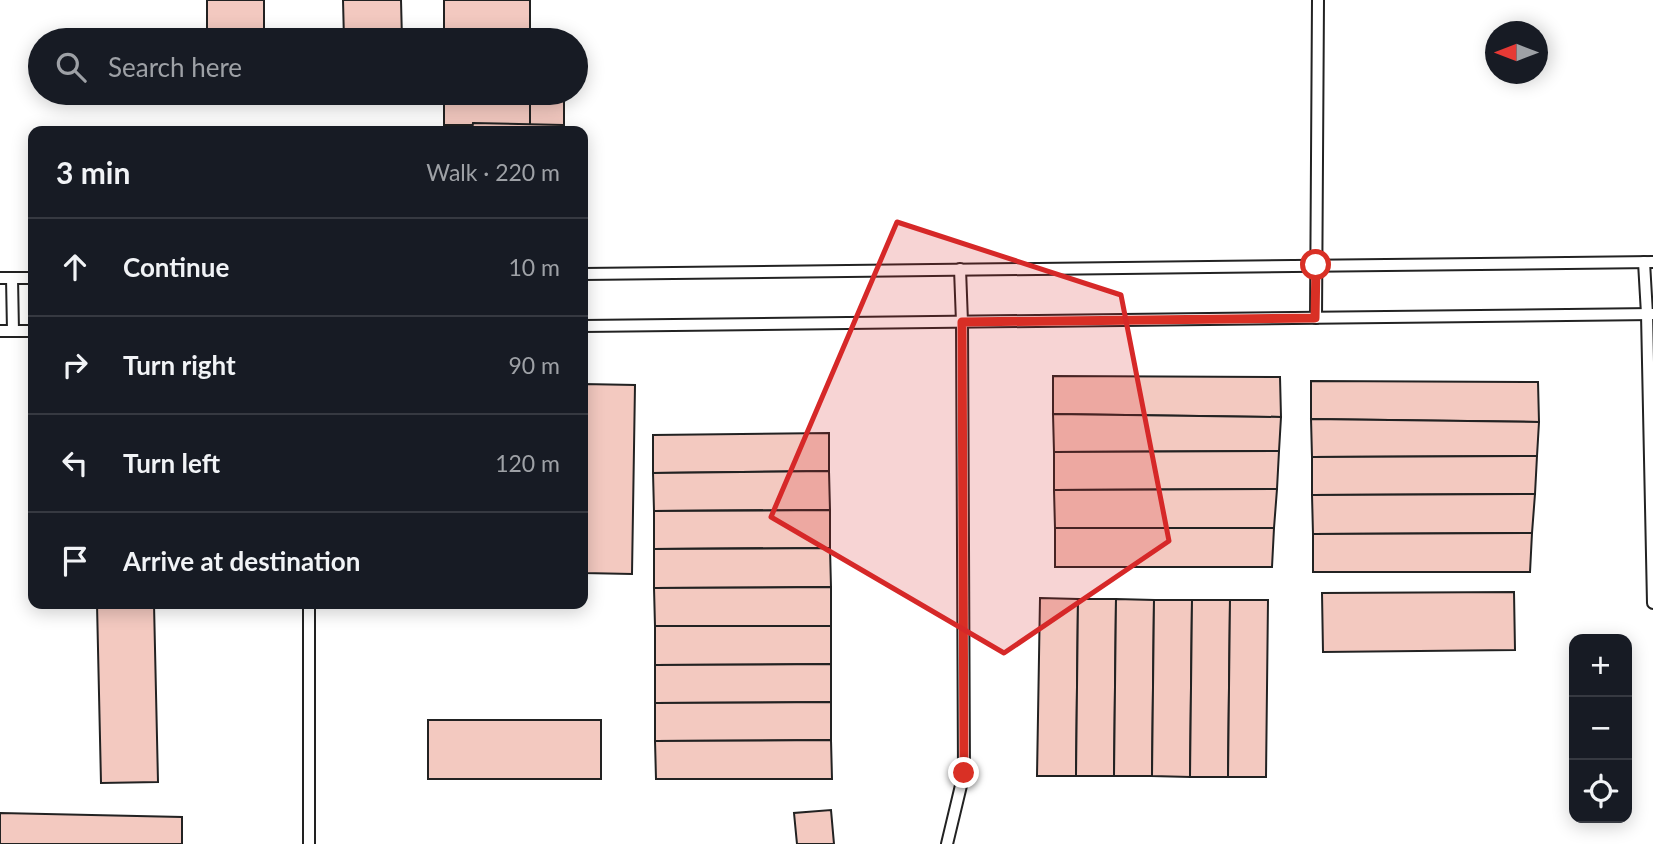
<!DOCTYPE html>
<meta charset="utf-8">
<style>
:root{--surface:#171b24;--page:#242831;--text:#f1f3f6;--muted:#9ea1a6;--line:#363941}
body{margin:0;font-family:Lato,sans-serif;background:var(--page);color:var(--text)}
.controls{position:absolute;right:21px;bottom:21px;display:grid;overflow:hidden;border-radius:14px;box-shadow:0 4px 18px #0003}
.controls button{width:63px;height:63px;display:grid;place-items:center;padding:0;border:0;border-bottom:2px solid var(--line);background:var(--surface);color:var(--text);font:35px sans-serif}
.compass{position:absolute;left:1485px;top:21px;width:63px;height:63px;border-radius:50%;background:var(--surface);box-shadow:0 4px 18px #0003;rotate:270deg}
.stop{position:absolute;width:21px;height:21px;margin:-16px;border:5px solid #d93025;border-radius:50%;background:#fff}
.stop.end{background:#d93025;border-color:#fff;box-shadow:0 2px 7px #0008}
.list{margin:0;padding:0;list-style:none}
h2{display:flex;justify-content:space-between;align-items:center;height:91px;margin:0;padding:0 28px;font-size:30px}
h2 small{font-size:23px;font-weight:400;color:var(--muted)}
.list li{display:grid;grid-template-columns:46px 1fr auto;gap:21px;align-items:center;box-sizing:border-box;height:98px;padding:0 28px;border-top:2px solid var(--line)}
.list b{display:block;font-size:26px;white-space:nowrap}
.list em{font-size:23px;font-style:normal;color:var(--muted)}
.icon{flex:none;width:38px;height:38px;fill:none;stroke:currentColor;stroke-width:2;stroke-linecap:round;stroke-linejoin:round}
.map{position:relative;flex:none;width:1653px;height:844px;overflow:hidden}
.search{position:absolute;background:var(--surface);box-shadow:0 4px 18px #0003;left:28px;top:28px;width:560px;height:77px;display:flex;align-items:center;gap:18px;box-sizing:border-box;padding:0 24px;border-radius:38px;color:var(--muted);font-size:26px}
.panel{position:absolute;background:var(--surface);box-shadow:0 4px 18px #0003;left:28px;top:126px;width:560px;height:483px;border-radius:14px}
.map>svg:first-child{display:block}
</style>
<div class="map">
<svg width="1653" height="844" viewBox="0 0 1653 844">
<rect width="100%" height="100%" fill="#fff"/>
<g fill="#f3c9c0" stroke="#222" stroke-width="2">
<rect x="207" y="0" width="57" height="40"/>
<path d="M343,0H401L402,40H344Z"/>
<rect x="444" y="0" width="86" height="40"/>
<rect x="444" y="93" width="86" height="32"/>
<rect x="530" y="93" width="34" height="32"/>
<path d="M473,123L562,125V131H472Z"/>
<path d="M1053,376L1280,377L1281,417L1053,414Z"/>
<path d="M1311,381L1538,382L1539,422L1311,419Z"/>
<path d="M583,384L635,385L632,574L583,573Z"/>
<path d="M1053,414L1281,417L1279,451L1054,452Z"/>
<path d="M1311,419L1539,422L1537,456L1312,457Z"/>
<path d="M829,433V471L653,473V435Z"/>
<path d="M1279,451L1277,489L1054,490V452Z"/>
<path d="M1537,456L1535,494L1312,495V457Z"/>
<path d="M829,471L830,510L654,511L653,473Z"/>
<path d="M1277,489L1274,528H1055L1054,490Z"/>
<path d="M1535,494L1532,533L1313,534L1312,495Z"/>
<path d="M830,510V548L654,549V511Z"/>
<path d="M1055,528H1274L1272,567H1055Z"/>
<path d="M1532,533L1530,572H1313V534Z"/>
<path d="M830,548L831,587L654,588V549Z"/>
<path d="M831,587V626H655L654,588Z"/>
<path d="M1514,592L1515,650L1323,652L1322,593Z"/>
<path d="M1040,598L1078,599L1076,776H1037Z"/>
<path d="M1078,599H1116L1114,776H1076Z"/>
<path d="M1116,599L1154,600L1152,776H1114Z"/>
<path d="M1154,600H1192L1190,777L1152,776Z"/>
<path d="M1192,600H1230L1228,777H1190Z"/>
<path d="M1230,600H1268L1266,777H1228Z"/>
<path d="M97,604H154L158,782L101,783Z"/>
<path d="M655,626H831V664L655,665Z"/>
<path d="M831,664V702L655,703V665Z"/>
<path d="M831,702V740L655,741V703Z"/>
<rect x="428" y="720" width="173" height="59"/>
<path d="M831,740L832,779H656L655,741Z"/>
<path d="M831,810L834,844H797L794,813Z"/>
<path d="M0,813L182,817V844H0Z"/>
</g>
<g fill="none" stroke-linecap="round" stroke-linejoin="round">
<defs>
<g id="lane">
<path d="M1644,262L1647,314L1653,603"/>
<path d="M583,274L1653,262"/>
<path d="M0,278H33"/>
<path d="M12,278L13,331"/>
<path d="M1316,318L1318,0"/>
<path d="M583,326L1653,314"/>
<path d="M0,331H33"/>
<path d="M309,604V844"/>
<path d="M947,844L964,773L962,322L960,269"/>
</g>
</defs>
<use href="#lane" stroke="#222" stroke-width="14"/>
<use href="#lane" stroke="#fff" stroke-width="10"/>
</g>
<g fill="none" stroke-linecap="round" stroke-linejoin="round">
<path stroke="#d93025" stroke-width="9" d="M964,773L962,322L1315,318L1316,265"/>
</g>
<path fill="#d62828" fill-opacity="0.2" stroke="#d62828" stroke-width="5" stroke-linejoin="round" d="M897,222L1121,295L1169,541L1004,653L771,517Z"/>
</svg>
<div class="controls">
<button>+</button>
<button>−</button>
<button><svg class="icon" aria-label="locate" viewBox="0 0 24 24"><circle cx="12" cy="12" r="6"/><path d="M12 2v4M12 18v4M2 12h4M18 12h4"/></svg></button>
</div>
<svg class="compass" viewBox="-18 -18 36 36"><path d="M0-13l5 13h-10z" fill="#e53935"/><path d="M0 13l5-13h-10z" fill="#9ea1a6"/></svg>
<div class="stop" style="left:1316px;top:265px"></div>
<div class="stop end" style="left:964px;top:773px"></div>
<div class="search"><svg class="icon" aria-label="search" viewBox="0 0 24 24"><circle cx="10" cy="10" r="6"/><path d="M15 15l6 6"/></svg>Search here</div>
<section class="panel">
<h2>3 min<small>Walk · 220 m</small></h2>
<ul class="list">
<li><svg class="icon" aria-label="ahead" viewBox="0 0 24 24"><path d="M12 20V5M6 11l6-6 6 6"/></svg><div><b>Continue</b></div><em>10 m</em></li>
<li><svg class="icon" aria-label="right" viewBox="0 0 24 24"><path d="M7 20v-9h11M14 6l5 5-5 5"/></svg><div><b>Turn right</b></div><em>90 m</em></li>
<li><svg class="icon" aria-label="left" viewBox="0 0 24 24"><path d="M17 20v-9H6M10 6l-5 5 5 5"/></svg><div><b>Turn left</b></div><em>120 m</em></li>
<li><svg class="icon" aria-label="arrive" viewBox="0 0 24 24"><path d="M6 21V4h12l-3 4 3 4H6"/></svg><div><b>Arrive at destination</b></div></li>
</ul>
</section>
</div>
